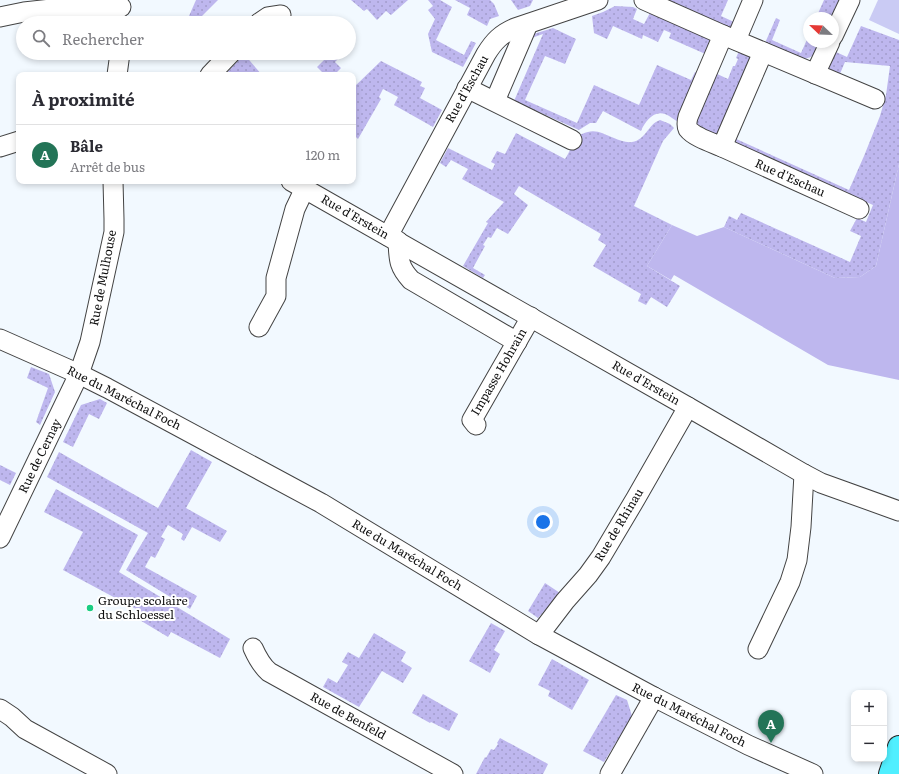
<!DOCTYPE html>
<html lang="fr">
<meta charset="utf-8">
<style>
:root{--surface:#fff;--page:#f7f7f7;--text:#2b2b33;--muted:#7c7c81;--line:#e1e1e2;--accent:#237457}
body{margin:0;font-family:Literata,serif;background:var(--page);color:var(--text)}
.controls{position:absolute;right:12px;bottom:12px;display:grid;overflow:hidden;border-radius:8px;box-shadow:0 2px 6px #0003}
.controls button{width:36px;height:36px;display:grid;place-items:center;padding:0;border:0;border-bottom:1px solid var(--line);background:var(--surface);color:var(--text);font:20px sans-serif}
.compass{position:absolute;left:803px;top:12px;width:36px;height:36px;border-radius:50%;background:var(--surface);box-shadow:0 2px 6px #0003;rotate:293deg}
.you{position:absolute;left:543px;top:522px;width:14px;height:14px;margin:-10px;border:3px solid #fff;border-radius:50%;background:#1a73e8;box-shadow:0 0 0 6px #1a73e833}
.badge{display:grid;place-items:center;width:26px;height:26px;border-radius:50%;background:var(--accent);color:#fff;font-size:13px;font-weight:700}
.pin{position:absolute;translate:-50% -33px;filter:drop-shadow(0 1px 2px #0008)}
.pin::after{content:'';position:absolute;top:21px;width:14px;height:12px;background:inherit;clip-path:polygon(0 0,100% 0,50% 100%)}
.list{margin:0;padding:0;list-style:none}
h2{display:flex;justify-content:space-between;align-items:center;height:52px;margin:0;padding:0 16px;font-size:17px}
h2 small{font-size:13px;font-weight:400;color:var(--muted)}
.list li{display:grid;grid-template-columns:26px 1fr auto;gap:12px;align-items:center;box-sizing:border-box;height:60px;padding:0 16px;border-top:1px solid var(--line)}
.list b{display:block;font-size:15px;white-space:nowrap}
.list p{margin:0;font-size:13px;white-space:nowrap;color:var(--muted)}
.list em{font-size:13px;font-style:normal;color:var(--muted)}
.icon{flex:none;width:22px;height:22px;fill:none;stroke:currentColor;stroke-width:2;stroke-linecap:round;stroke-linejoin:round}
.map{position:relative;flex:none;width:899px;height:774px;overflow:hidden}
.search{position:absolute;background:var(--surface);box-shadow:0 2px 6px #0003;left:16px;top:16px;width:340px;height:44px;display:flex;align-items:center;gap:10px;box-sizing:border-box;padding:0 14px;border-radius:22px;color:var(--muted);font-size:15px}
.panel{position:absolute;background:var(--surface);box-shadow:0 2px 6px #0003;left:16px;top:72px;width:340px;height:112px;border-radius:8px}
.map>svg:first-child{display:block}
</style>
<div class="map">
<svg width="899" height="774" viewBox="0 0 899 774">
<defs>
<pattern id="grass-dots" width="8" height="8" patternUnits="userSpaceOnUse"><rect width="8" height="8" fill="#beb7ee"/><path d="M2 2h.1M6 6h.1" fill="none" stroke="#a29ccb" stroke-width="1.8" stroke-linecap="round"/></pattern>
</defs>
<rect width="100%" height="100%" fill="#f2f9ff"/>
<g fill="url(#grass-dots)">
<path d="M196,0H218L195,23H186Z"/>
<path d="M351,0H408L391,15L386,11L377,20L367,9L364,11Z"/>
<path d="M428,0H440L452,7L436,40L464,55L471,41L476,43L463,67L432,52L428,34L435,19L428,10L433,6Z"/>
<path d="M455,0H490L494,4L499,16L490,19L487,26L467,15L470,8Z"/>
<path d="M511,0H533L530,6L518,10Z"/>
<path d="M667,0H728L721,16L734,22L731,28Z"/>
<path d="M824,0H841L833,18H816Z"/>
<path d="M615,6L633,7L637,9L633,19L644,24L651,11L712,39L710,56L669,38L671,33L664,30L658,42L643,35L642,39L613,26L607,39L594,33L592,16L603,12Z"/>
<path d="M776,18L780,20L772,40L801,53L809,35V42H823C818,51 814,58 803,59L765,43Z"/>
<path d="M861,26L899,40V164L876,266L860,277L835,278L724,227L729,216L737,220L741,213L850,262L861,236L850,231L857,218L866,222L873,205L732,143L734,138L849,190L864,156L880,116L886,95L890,66L845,62L839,76L827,71L836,52L847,57Z"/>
<path d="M553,28L576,39L565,64L545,56L525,100L577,123L594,85L639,105L657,65L691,80L695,72L701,75L679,123C675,120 670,116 665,114C654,110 645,121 641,131L603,111L596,123H590L579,130L514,101L543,34L526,40L527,36Z"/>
<path d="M739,51L751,56L717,136L694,126L715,73L728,79L733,66H735L738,59L736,58Z"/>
<path d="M331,53H342L343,54L335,62L341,68L334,75H325L317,67Z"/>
<path d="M244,54L262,75H225Z"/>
<path d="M381,61L422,82L420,86L425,88L420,98L442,110L433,127L394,105L398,97L383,89L379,97L381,99L358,139L353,134V88Z"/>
<path d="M660,120L670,124L674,128L663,141L634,206L672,225L647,266L680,286L667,307L651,297L646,305L638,301L641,294L593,266L606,245L598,240L601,234L519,186L514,194L528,205L508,234L497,228L491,238L488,237L483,245L485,246L473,268L485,275L483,278L463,266L488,223L486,222L504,202L462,179L468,169L451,160L446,167L440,163L448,148L492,170L495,164L491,162L497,151L505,154L516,133L565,159C569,153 573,143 577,138C578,135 579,135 582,134C595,128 601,133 614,138C619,140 626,143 632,142C646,140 648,124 660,120Z"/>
<path d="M31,367L49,374L55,392L40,425L36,422L48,388L27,378Z"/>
<path d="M100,399L107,403L99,419L89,414L73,447L63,442L81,405Z"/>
<path d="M191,450L212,462L186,508L227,531L220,542L192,527L184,541L181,539L183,534L168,525L161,537L165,539L155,558L151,556L145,567L197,596L190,609L126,570L148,533L47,477L59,452L126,490L158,508Z"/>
<path d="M0,465L16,473L10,485L0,480Z"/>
<path d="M56,489L138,535L119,572L230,639L220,658L171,632L168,637L133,616L136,609L63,570L83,532L44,512Z"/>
<path d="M545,583L560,593L538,618L528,611Z"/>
<path d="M491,623L505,631L494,650L500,654L490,673L469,661Z"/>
<path d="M374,633L406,652L401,661L412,668L403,683L382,671L359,707L323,687L328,678L337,683L348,665L342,662L348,652L359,658Z"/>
<path d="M552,659L589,680L572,710L548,696L550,691L538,685Z"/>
<path d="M423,694L458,714L449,731L431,722L430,723L412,713Z"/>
<path d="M616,695L627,700L632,716L604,762L583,751Z"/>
<path d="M500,738L548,764L543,774H476L485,757L486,758L491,749L494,750L498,744L497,743Z"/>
</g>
<path fill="#beb7ee" d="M899,164V380L828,365L674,275L671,280L647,266L672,225L697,236L724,227L835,278L860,277L876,266Z"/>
<path fill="#cacbf4" d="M878,0H899V34L869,20Z"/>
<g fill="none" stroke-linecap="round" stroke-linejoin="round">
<defs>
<g id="minor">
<path d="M644,0L723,35L875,99"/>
<path d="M0,17L24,12L51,9L121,7"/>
<path d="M259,23L268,17L281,15"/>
<path d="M723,35L688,117C687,121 686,125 688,129C694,137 713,143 722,147L763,52"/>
<path d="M833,36L850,0"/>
<path d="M736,40L753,0"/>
<path d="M815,74L830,42"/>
<path d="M117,75L120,53"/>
<path d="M210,75L231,53"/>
<path d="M467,88L572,140"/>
<path d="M495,101L528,24"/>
<path d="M0,147L19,141"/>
<path d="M722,147L859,209"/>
<path d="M291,181L688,407L804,474L821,483L899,511"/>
<path d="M388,236L486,54C494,41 501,34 515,28L598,0"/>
<path d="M398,241C399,259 398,266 411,280L517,342"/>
<path d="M259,327L276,296V278L295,209L305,188"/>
<path d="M0,339L79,374L107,388L321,503L539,635L654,697L748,745L813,774"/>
<path d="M476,425L472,420L531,317"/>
<path d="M0,538L79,374L90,342L114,232V219L113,181"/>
<path d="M539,635L565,601L588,575L601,557L636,498L688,407"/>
<path d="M253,648C257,657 261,665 269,672L453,774"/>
<path d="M758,649L790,582L797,560L801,527L804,474"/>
<path d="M0,709L12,717L25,729L107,774"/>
<path d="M610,774L654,697"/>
</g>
<path id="highway" d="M890,774L899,747"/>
</defs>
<use href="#minor" stroke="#434343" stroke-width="21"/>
<use href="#highway" stroke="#212121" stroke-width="24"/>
<use href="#minor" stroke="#fff" stroke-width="19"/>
<use href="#highway" stroke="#50efff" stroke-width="22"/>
</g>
<circle fill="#1acd83" stroke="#fff" stroke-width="1.5" cx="90" cy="608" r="4"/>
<g text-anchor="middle" stroke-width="4" stroke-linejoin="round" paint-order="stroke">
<g font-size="12" fill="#101010" stroke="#fff">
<text transform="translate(467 89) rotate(-61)" y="4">Rue d'Eschau</text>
<text transform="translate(790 178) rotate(24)" y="4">Rue d'Eschau</text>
<text transform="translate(355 217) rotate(30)" y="4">Rue d'Erstein</text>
<text transform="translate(103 278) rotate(-79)" y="4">Rue de Mulhouse</text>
<text transform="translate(499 372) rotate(-60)" y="4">Impasse Hohrain</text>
<text transform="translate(646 383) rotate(30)" y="4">Rue d'Erstein</text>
<text transform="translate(124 398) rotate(27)" y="4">Rue du Maréchal Foch</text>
<text transform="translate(40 456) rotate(-64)" y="4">Rue de Cernay</text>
<text transform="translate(619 525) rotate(-59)" y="4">Rue de Rhinau</text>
<text transform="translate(407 555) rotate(31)" y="4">Rue du Maréchal Foch</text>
<text transform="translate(689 715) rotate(27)" y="4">Rue du Maréchal Foch</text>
<text transform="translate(348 716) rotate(29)" y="4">Rue de Benfeld</text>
</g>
<g font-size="12" fill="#101010" stroke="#fff" text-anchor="start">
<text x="98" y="605">Groupe scolaire<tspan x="98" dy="14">du Schloessel</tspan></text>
</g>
</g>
</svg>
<div class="controls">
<button>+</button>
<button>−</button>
</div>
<svg class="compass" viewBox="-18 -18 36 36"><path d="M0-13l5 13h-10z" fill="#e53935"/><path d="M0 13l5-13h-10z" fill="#7c7c81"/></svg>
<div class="you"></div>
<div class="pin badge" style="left:771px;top:743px">A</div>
<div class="search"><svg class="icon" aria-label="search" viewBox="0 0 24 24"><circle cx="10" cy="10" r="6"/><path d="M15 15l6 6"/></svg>Rechercher</div>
<section class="panel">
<h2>À proximité<small></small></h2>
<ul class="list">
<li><span class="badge">A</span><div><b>Bâle</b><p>Arrêt de bus</p></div><em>120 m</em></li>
</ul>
</section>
</div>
